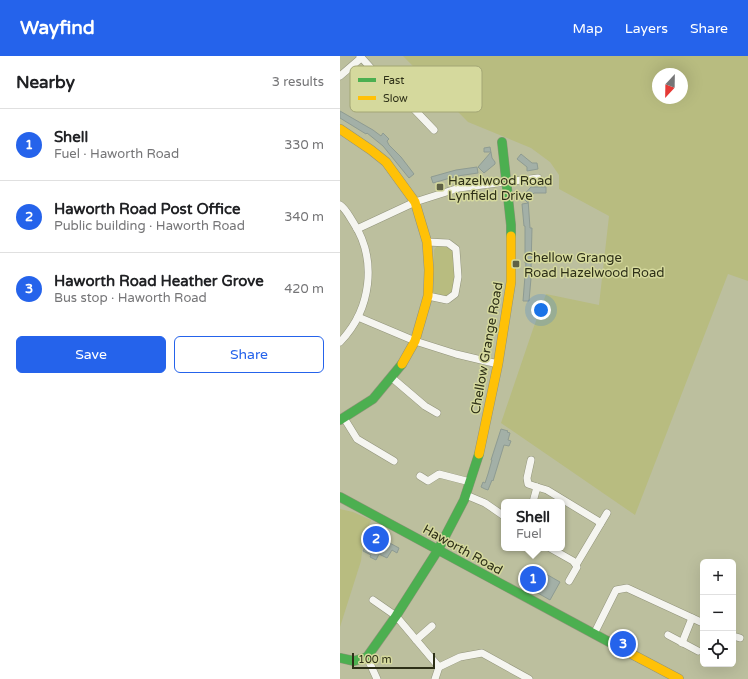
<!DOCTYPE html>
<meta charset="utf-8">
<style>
:root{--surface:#fff;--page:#f6f6f6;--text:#202124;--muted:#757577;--line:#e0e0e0;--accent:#2563eb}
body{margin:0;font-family:"Varela Round",sans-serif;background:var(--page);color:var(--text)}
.controls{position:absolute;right:12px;bottom:12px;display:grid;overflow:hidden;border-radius:6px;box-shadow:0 4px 16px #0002}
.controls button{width:36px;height:36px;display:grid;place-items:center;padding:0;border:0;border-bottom:1px solid var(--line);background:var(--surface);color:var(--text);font:20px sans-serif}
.compass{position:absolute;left:312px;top:12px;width:36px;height:36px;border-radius:50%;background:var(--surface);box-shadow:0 4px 16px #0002;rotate:202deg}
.scale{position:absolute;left:12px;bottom:10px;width:83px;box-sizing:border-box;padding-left:4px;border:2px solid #2d2f17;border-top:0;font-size:11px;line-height:14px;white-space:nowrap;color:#2d2f17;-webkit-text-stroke:3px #d5d99d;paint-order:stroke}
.you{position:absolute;left:201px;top:254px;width:14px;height:14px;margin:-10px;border:3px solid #fff;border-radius:50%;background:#1a73e8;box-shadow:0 0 0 6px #1a73e833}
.badge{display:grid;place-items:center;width:26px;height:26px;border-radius:50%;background:var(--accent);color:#fff;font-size:13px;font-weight:700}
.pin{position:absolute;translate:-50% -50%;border:2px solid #fff;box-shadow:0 1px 4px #0006}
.popup{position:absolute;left:161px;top:443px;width:64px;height:52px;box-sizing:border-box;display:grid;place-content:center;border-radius:6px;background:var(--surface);filter:drop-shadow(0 1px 3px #0005);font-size:13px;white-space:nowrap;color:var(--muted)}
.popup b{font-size:15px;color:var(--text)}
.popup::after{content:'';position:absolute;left:50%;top:100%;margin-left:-8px;border:8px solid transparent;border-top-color:var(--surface)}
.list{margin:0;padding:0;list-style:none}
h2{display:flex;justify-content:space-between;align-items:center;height:52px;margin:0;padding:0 16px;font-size:17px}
h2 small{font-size:13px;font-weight:400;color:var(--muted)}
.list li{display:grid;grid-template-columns:26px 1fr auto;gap:12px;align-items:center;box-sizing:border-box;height:72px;padding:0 16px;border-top:1px solid var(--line)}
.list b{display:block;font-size:15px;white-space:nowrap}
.list p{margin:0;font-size:13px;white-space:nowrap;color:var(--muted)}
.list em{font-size:13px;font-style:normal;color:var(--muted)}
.actions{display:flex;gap:8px;padding:12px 16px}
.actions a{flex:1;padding:9px 0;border:1px solid var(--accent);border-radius:6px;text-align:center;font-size:14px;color:var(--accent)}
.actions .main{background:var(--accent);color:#fff}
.icon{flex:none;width:22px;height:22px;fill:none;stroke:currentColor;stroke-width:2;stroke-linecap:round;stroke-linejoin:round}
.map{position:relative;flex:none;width:408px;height:623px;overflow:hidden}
header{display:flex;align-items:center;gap:24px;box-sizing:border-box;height:56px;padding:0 20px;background:var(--accent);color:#fff}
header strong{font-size:19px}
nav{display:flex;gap:22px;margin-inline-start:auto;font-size:14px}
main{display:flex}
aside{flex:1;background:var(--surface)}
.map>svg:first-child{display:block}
</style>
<header>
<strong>Wayfind</strong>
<nav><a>Map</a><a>Layers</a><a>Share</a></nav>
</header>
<main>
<aside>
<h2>Nearby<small>3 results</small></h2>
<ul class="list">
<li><span class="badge">1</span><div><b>Shell</b><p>Fuel · Haworth Road</p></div><em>330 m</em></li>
<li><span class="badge">2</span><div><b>Haworth Road Post Office</b><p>Public building · Haworth Road</p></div><em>340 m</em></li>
<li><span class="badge">3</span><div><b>Haworth Road Heather Grove</b><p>Bus stop · Haworth Road</p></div><em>420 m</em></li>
</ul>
<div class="actions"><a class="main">Save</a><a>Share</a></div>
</aside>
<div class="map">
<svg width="408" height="623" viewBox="0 0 408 623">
<rect width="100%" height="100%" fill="#bcbf9e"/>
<g fill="#b8bc80" fill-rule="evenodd">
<path d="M63,0H408V225L388,218L295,459L161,367L193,273L206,238L259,249L269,160L219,133V119L210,106L191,92L128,66ZM318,18H342V42H318Z"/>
<path d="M98,189L108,190L114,194L115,221L113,237L106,241L98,240L92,235L94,194Z"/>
<path d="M0,453L13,456L31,464L23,487L21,505L0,571Z"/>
</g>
<g fill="#a3b0a7" stroke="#8e9b92">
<path d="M0,55L33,74L41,80L43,77L49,83L47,85L49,89L61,101L74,118L69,122L43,90L27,77L26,78L0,62Z"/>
<path d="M150,91L152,102L155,106V108L144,117L138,111L151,96H144V92Z"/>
<path d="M181,98L192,107H197L198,113L187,115V111L177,103Z"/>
<path d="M137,111L138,117L117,120L93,127L91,121L116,114Z"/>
<path d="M191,131H206V137H194L188,143L190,172H192L191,211H192L189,245H183L186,207H185V170H184L182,148L188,147L182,141Z"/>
<path d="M161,373L168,375L167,376L170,377L168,384L171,385L169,390L164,389L153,425L152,424L148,434L145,433L141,431L143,426L145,427L148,418L152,404H151Z"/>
<path d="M31,477L59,492L57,497L52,494L47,502L39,498L36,504L30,501L31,499L23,495L29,484L27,483Z"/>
<path d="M191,511L198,515L189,531L182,527Z"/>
<path d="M206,518L220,526L210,544L196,536Z"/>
</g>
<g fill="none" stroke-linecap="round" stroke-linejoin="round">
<defs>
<g id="street">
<path d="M20,0L57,41L63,47L72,51L94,74"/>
<path d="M0,20L21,2"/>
<path d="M0,149C6,153 9,160 13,166C38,204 31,254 0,286"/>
<path d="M17,173L75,146L119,132L198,122"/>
<path d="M87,186L108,187L116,193L118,221L115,238L107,244L88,240"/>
<path d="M18,261L75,285L116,298L158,308"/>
<path d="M51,321L85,350L97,357"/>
<path d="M4,362L17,383L54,405"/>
<path d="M191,404L187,422L188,428L197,431"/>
<path d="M80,420L88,425L99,418L130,426"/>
<path d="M126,439L145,447L164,460"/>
<path d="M193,446L197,431L207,434L258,465L260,468"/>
<path d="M210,492L233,505L236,509L267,457"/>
<path d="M229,525L237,511L236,509"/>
<path d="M33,544L56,560L99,611L95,623"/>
<path d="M254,578L276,534L287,532L363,567"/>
<path d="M328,579L358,595"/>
<path d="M393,580L400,582"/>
<path d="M76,584L92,570"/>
<path d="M342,587L352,562"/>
<path d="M27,601L37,623"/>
<path d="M99,611L120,601L142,597L189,623"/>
</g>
<g id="fast">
<path d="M162,86L171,169V180"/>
<path d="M0,364L33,343L62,308"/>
<path d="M0,441L284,594"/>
<path d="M0,602L14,605L27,601L56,560L98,494L124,444L139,398"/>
</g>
<g id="slow">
<path d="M0,73L31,94L46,106L75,146L87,186L89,214L88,240L75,285L62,308"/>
<path d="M139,398L158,308L171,226V180"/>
<path d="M284,594L339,623"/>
</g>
</defs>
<use href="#street" stroke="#91937a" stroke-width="8"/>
<use href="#fast" stroke="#91937a" stroke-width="10"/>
<use href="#slow" stroke="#91937a" stroke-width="10"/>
<use href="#street" stroke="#f5f5f0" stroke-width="7"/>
<use href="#fast" stroke="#4caf50" stroke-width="9"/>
<use href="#slow" stroke="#ffc107" stroke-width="9"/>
</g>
<g fill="#5f6146" stroke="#d5d99d" stroke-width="1.5">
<rect x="96" y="127" width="8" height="8" rx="2"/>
<rect x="172" y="204" width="8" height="8" rx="2"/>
</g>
<g text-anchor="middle" stroke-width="3" stroke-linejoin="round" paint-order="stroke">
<g font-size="13" fill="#2d2f17" stroke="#d5d99d" text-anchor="start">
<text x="108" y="129">Hazelwood Road<tspan x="108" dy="15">Lynfield Drive</tspan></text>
<text x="184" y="206">Chellow Grange<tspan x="184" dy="15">Road Hazelwood Road</tspan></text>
</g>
<g font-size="13" fill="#2d2f17" stroke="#d5d99d">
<text transform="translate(146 292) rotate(-80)" y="5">Chellow Grange Road</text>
<text transform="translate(123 493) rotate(29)" y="5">Haworth Road</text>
</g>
</g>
<rect x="10" y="10" width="132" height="46" rx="6" fill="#d5d99d" stroke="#a3a675" stroke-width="1"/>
<rect x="18" y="22" width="18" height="4" fill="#4caf50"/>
<rect x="18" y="40" width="18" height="4" fill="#ffc107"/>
<g font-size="11" fill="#2d2f17">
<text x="43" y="28">Fast</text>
<text x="43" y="46">Slow</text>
</g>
</svg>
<div class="controls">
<button>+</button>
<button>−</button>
<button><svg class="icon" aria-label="locate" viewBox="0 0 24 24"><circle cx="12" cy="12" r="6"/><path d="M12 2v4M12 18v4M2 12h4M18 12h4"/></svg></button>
</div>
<svg class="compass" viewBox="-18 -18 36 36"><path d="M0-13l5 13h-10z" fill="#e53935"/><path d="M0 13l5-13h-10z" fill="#757577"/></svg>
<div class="scale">100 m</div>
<div class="you"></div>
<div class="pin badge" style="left:193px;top:523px">1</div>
<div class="popup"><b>Shell</b>Fuel</div>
<div class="pin badge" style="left:36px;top:483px">2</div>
<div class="pin badge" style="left:283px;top:588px">3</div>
</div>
</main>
